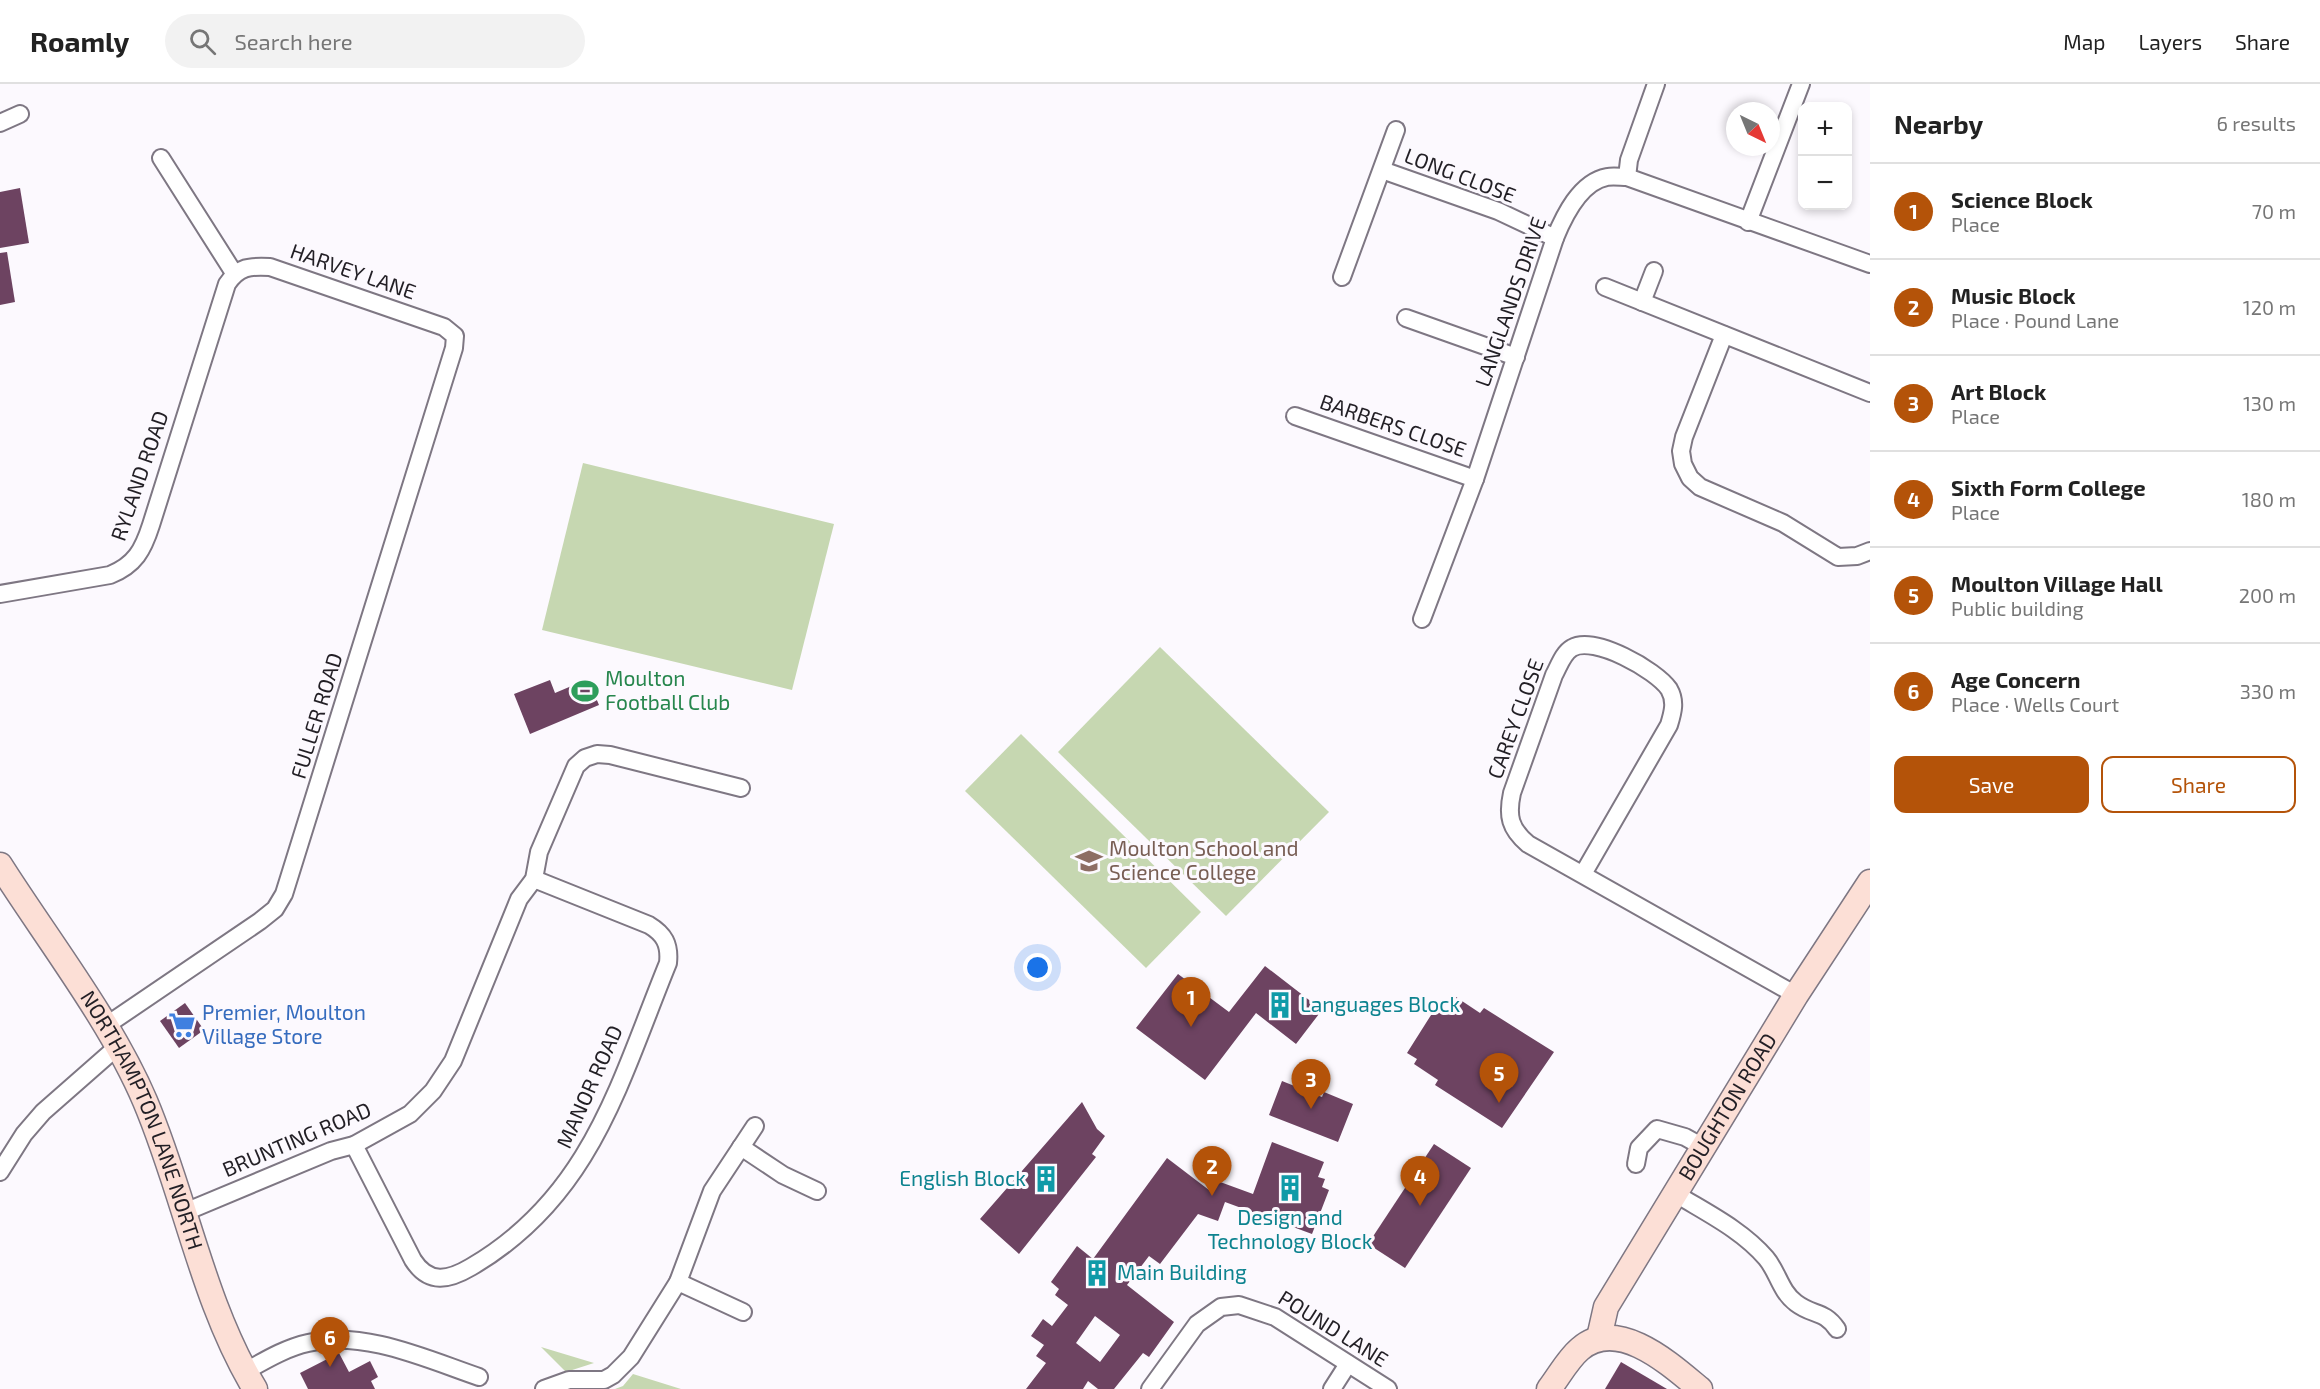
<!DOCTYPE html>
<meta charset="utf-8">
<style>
:root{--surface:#fff;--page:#f2f2f2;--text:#222;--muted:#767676;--line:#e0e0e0;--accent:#b45309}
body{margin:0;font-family:"Exo 2",sans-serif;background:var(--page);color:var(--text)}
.controls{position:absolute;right:18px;top:18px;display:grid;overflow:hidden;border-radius:12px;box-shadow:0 3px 9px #0003}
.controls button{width:54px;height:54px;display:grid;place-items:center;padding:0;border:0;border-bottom:2px solid var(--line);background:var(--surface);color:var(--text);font:30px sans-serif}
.compass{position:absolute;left:1726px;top:18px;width:54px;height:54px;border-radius:50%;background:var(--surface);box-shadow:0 3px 9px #0003;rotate:137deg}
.you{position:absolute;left:1038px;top:884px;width:21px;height:21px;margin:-15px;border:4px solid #fff;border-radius:50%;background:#1a73e8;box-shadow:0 0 0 9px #1a73e833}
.badge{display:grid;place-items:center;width:39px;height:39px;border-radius:50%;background:var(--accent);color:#fff;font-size:20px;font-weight:700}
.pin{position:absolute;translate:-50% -50px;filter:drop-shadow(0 2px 3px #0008)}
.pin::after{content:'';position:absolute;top:32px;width:21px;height:18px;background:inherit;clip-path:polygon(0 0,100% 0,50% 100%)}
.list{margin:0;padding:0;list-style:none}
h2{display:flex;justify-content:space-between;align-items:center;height:78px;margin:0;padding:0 24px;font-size:26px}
h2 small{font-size:20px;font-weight:400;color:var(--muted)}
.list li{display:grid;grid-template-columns:39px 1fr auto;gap:18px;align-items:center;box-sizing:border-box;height:96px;padding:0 24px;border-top:2px solid var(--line)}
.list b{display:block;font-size:22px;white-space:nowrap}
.list p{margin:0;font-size:20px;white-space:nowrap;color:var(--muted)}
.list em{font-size:20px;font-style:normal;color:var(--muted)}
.actions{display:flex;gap:12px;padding:18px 24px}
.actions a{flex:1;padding:14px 0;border:2px solid var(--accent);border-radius:12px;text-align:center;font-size:21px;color:var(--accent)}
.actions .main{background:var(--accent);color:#fff}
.icon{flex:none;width:33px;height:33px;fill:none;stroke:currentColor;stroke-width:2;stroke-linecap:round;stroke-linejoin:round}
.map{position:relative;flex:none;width:1870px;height:1305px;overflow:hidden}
header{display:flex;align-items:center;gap:36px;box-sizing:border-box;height:84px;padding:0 30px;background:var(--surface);border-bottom:2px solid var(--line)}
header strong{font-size:28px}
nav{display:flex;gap:33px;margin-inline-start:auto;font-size:21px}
.search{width:420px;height:54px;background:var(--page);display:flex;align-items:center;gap:15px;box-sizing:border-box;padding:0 21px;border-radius:33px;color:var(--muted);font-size:22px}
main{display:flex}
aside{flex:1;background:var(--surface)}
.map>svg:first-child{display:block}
</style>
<header>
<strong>Roamly</strong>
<div class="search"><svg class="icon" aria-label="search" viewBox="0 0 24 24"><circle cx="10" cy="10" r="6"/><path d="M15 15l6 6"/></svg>Search here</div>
<nav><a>Map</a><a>Layers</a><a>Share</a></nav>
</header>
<main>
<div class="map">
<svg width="1870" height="1305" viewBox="0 0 1870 1305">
<rect width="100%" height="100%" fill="#fcf9fe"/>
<g fill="#c6d7b1">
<path d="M583,379L834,440L792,606L542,546Z"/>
<path d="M1160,563L1329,728L1226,832L1058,668Z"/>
<path d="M1021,650L1201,828L1146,884L965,707Z"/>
<path d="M541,1263L594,1279L566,1288Z"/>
<path d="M633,1290L681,1305H615L623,1302Z"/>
</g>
<g fill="#6d4361" fill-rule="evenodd">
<path d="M20,104L29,159L0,164V108Z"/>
<path d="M7,168L15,218L0,221V169Z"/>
<path d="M588,595L599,621L530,650L514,610L550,596L555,609Z"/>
<path d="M1265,882L1322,926L1296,960L1256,929L1205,996L1136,944L1178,890L1229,928Z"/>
<path d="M1456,913L1480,929L1484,924L1554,968L1502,1044L1435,1001L1438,996L1414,980L1417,975L1407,969L1438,920L1448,926Z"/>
<path d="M185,919L204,946L179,964L160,937Z"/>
<path d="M1282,997L1322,1013L1324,1008L1353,1020L1338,1058L1269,1031Z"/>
<path d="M1082,1018L1097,1045L1105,1052L1092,1070L1096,1073L1019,1170L980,1135Z"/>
<path d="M1272,1058L1324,1078L1318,1093L1325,1095L1322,1103L1329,1106L1312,1150L1225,1118L1218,1137L1198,1130L1160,1180L1149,1172L1127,1201L1174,1238L1149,1273L1143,1269L1114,1305H1098L1088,1297L1083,1305H1026L1046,1279L1036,1272L1044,1261L1031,1252L1043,1235L1052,1242L1068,1221L1055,1211L1059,1205L1051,1198L1077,1162L1093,1175L1167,1074L1209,1106L1212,1095L1253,1110ZM1095,1232L1120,1251L1100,1278L1076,1259Z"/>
<path d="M1434,1060L1471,1084L1405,1184L1368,1160Z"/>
<path d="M339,1269L349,1288L370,1277L378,1293L371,1297L375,1305H308L300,1289Z"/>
<path d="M1621,1278L1667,1305H1605Z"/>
</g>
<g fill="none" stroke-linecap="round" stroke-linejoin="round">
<defs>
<g id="street">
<path d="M0,39L20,30"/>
<path d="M161,74L234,189"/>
<path d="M1382,86L1498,127L1555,154"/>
<path d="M1627,93L1629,76L1656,0"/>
<path d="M1748,138L1801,0"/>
<path d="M1342,193L1396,46"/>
<path d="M1605,203L1870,309"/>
<path d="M1642,218L1654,187"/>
<path d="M1406,234L1516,273"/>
<path d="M1724,251L1684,353L1681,367L1683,380L1690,394L1700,403L1783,439L1838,473L1857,472L1870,467"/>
<path d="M1295,332L1475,395"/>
<path d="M0,510L110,491C135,481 143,466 151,441L227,200C239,182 250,182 270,183L444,243L455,252L454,264L284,810L275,825L260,837L104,943"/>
<path d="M1422,535L1475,395L1555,154C1564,132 1580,98 1607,93C1613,92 1621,93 1627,93L1870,180"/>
<path d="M1583,790L1669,641C1673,628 1676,617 1669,605C1656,586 1594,551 1572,564C1563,569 1559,582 1554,591L1512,709C1507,732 1510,745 1528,760L1796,911"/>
<path d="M354,1061L413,1176C429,1201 449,1196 471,1183C591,1113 619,999 668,879C670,860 664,850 649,841L534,795"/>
<path d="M741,1063L783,1091L817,1107"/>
<path d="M1636,1080L1639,1064L1657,1045L1685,1053L1703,1063"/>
<path d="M0,1088L24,1050L43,1028L117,963"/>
<path d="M1676,1110C1707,1129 1742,1146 1766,1174C1778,1188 1780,1207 1796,1219C1813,1232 1824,1226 1837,1245"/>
<path d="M185,1128L331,1067L354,1061L410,1030L433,1007L453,977L519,815L534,795L539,768L576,682L585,674L597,670L610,671L741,704"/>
<path d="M678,1198L743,1228"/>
<path d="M244,1288C264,1277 285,1264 308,1259C365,1246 426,1275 479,1293"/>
<path d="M544,1305L569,1296H604L613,1291L631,1273L678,1198L712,1107L755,1042"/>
<path d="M1150,1305L1197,1240L1221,1223L1239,1221L1275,1233L1388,1305"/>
<path d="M1332,1305L1348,1280"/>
</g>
<g id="secondary">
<path id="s1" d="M0,781C47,855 111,937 145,1017C185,1111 202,1217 255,1305"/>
<path id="s2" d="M1599,1254L1606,1223L1796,911L1870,798"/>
<path d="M1549,1305C1559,1292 1568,1275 1580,1265C1618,1232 1671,1281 1700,1305"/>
</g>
</defs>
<use href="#street" stroke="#7e7783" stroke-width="20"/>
<use href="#secondary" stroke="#7e7783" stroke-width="27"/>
<use href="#street" stroke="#fff" stroke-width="16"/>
<use href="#secondary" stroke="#fcdfd6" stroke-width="24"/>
</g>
<defs>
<symbol id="stadium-bare" viewBox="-9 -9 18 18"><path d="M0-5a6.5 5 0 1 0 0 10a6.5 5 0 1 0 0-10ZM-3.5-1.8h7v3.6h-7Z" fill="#2e9e5b" stroke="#fcf9fe" stroke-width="2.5" paint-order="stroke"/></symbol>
<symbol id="school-bare" viewBox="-9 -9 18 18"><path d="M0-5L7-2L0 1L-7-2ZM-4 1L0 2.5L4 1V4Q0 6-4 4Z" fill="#8d6e63" stroke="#fcf9fe" stroke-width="2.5" paint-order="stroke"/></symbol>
<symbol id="building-bare" viewBox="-9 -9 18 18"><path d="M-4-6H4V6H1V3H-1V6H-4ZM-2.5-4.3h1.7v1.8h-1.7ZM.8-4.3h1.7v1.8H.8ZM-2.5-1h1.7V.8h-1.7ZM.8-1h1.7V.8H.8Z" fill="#0f9aa8" stroke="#fcf9fe" stroke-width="2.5" paint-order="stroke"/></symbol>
<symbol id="supermarket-bare" viewBox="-9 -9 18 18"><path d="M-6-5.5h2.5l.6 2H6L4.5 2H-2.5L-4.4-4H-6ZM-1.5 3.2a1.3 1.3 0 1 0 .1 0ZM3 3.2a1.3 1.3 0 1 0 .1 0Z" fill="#3f7fe0" stroke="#fcf9fe" stroke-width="2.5" paint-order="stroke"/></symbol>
</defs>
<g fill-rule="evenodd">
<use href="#stadium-bare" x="566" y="588" width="38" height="38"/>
<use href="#school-bare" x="1070" y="758" width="38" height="38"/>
<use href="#building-bare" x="1261" y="902" width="38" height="38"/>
<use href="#supermarket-bare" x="163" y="922" width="38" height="38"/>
<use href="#building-bare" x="1027" y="1076" width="38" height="38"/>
<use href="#building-bare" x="1271" y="1085" width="38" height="38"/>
<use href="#building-bare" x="1078" y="1170" width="38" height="38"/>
</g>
<g text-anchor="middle" stroke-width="6" stroke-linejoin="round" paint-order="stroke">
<g font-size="21" fill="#221f25" stroke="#fcf9fe">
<text transform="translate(1460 92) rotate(21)" y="7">LONG CLOSE</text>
<text transform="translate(353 188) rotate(19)" y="7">HARVEY LANE</text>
<text transform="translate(1511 218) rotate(-71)" y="7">LANGLANDS DRIVE</text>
<text transform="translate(1393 342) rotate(19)" y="7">BARBERS CLOSE</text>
<text transform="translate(140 392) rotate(-71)" y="7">RYLAND ROAD</text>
<text transform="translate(317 632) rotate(-73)" y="7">FULLER ROAD</text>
<text transform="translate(1516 635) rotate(-70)" y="7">CAREY CLOSE</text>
<text transform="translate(590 1003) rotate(-66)" y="7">MANOR ROAD</text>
<text dy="7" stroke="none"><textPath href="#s2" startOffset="266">BOUGHTON ROAD</textPath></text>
<text dy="7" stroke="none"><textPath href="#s1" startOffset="294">NORTHAMPTON LANE NORTH</textPath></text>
<text transform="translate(297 1056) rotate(-23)" y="7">BRUNTING ROAD</text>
<text transform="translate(1333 1245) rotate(32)" y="7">POUND LANE</text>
</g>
<g font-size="21" fill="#27864d" stroke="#fcf9fe" text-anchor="start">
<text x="605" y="602">Moulton<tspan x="605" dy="24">Football Club</tspan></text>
</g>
<g font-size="21" fill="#785e54" stroke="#fcf9fe" text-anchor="start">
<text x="1109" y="772">Moulton School and<tspan x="1109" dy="24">Science College</tspan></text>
</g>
<g font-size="21" fill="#0d838f" stroke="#fcf9fe" text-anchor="start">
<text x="1300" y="928">Languages Block</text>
<text x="1026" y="1102" text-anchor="end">English Block</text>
<text x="1290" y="1141" text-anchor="middle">Design and<tspan x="1290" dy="24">Technology Block</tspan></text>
<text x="1117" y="1196">Main Building</text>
</g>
<g font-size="21" fill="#366cbe" stroke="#fcf9fe" text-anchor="start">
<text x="202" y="936">Premier, Moulton<tspan x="202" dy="24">Village Store</tspan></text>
</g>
</g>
</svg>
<div class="controls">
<button>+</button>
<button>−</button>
</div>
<svg class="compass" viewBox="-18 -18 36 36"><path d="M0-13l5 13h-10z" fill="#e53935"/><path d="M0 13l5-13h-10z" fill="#767676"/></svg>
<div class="you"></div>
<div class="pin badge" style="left:1191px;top:943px">1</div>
<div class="pin badge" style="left:1212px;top:1112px">2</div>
<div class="pin badge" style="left:1311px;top:1025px">3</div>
<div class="pin badge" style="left:1420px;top:1122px">4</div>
<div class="pin badge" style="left:1499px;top:1019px">5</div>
<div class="pin badge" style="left:330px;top:1283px">6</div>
</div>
<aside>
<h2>Nearby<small>6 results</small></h2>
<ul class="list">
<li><span class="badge">1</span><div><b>Science Block</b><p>Place</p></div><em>70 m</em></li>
<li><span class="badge">2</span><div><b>Music Block</b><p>Place · Pound Lane</p></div><em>120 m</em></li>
<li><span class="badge">3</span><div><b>Art Block</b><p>Place</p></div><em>130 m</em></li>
<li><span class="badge">4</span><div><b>Sixth Form College</b><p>Place</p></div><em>180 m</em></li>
<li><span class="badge">5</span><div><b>Moulton Village Hall</b><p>Public building</p></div><em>200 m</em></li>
<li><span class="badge">6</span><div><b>Age Concern</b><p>Place · Wells Court</p></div><em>330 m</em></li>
</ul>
<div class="actions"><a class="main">Save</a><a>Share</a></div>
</aside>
</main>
